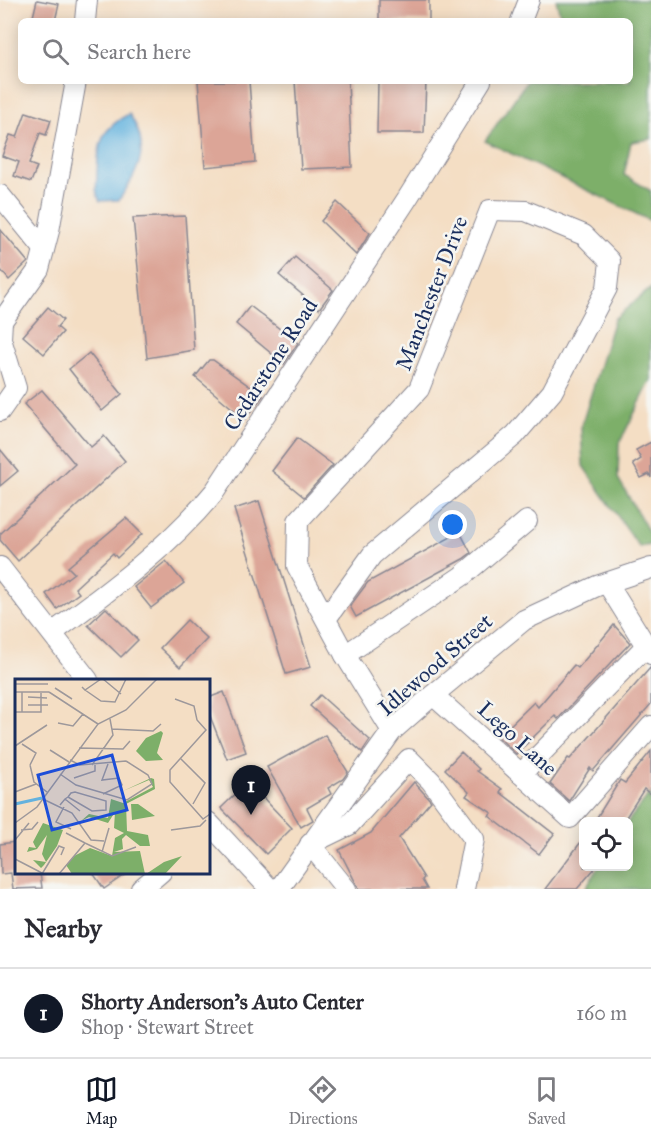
<!DOCTYPE html>
<meta charset="utf-8">
<style>
:root{--surface:#fff;--page:#f2f2f3;--text:#2b2b33;--muted:#7c7c81;--line:#e1e1e2;--accent:#111827}
body{margin:0;font-family:"IM FELL Great Primer",serif;background:var(--page);color:var(--text)}
.controls{position:absolute;right:18px;bottom:18px;display:grid;overflow:hidden;border-radius:9px;box-shadow:0 3px 15px #0003}
.controls button{width:54px;height:54px;display:grid;place-items:center;padding:0;border:0;border-bottom:2px solid var(--line);background:var(--surface);color:var(--text);font:30px sans-serif}
.you{position:absolute;left:453px;top:525px;width:21px;height:21px;margin:-15px;border:4px solid #fff;border-radius:50%;background:#1a73e8;box-shadow:0 0 0 9px #1a73e833}
.badge{display:grid;place-items:center;width:39px;height:39px;border-radius:50%;background:var(--accent);color:#fff;font-size:20px;font-weight:700}
.pin{position:absolute;translate:-50% -50px;filter:drop-shadow(0 2px 3px #0008)}
.pin::after{content:'';position:absolute;top:32px;width:21px;height:18px;background:inherit;clip-path:polygon(0 0,100% 0,50% 100%)}
.list{margin:0;padding:0;list-style:none}
h2{display:flex;justify-content:space-between;align-items:center;height:78px;margin:0;padding:0 24px;font-size:26px}
h2 small{font-size:20px;font-weight:400;color:var(--muted)}
.list li{display:grid;grid-template-columns:39px 1fr auto;gap:18px;align-items:center;box-sizing:border-box;height:90px;padding:0 24px;border-top:2px solid var(--line)}
.list b{display:block;font-size:22px;white-space:nowrap}
.list p{margin:0;font-size:20px;white-space:nowrap;color:var(--muted)}
.list em{font-size:20px;font-style:normal;color:var(--muted)}
.icon{flex:none;width:33px;height:33px;fill:none;stroke:currentColor;stroke-width:2;stroke-linecap:round;stroke-linejoin:round}
.map{position:relative;flex:none;width:651px;height:889px;overflow:hidden}
.search{position:absolute;background:var(--surface);box-shadow:0 3px 15px #0003;left:18px;right:18px;top:18px;height:66px;display:flex;align-items:center;gap:15px;box-sizing:border-box;padding:0 21px;border-radius:9px;color:var(--muted);font-size:22px}
.sheet{height:168px;background:var(--surface)}
nav{display:flex;justify-content:space-around;align-items:center;box-sizing:border-box;height:84px;border-top:2px solid var(--line);background:var(--surface);font-size:16px;color:var(--muted)}
nav a{display:grid;justify-items:center;gap:3px}
nav .on{color:var(--accent)}
.map>svg:first-child{display:block}
</style>
<div class="map">
<svg width="651" height="889" viewBox="0 0 651 889">
<rect width="100%" height="100%" fill="#f6f6f2"/>
<filter id="ink" filterUnits="userSpaceOnUse"><feTurbulence type="fractalNoise" baseFrequency=".0167" numOctaves="2"/><feDisplacementMap in="SourceGraphic" scale="12" xChannelSelector="R" yChannelSelector="G"/><feConvolveMatrix kernelMatrix="1 2 1 2 8 2 1 2 1" color-interpolation-filters="sRGB"/></filter>
<filter id="wash" filterUnits="userSpaceOnUse"><feTurbulence type="fractalNoise" baseFrequency=".008" numOctaves="4" result="noise"/><feDisplacementMap in="SourceGraphic" scale="24" xChannelSelector="R" yChannelSelector="G"/><feGaussianBlur stdDeviation="1.35" result="paint"/><feColorMatrix in="noise" values="0 0 0 0 0 0 0 0 0 0 0 0 0 0 0 0 0 1.4 0 .05"/><feComposite in="paint" operator="in"/></filter>
<g filter="url(#wash)">
<rect width="100%" height="100%" fill="#f4dec4"/>
<g fill="#7daf69" stroke="#4c6f64" stroke-width="1.5">
<path d="M556,0H651V139L631,142L624,175L651,191V221L485,141L527,81H630V21H562Z"/>
<path d="M651,288V380L619,444L618,478L651,536V545L639,547L583,466L581,427L614,319Z"/>
<path d="M651,792V889H585L598,867L628,866V821Z"/>
</g>
<path fill="#64b2de" stroke="#40709e" stroke-width="1.5" d="M129,114C152,147 139,170 119,200L100,201C94,191 97,185 97,173C98,144 101,128 129,114Z"/>
<g id="blocks">
<g fill="#dca597">
<path d="M37,0L59,4L55,21H32Z"/>
<rect x="379" y="0" width="50" height="21"/>
<path d="M198,81H249L255,162L205,167Z"/>
<path d="M295,81H348L352,167L301,169Z"/>
<path d="M378,81H426L424,133H377Z"/>
<path d="M26,112L51,120L46,135L40,133L29,164L37,167L31,182L14,176L19,162L2,156L10,135L17,137Z"/>
<path d="M337,202L370,233L356,255L321,221Z"/>
<path d="M185,216L194,350L147,358L133,218Z"/>
<path d="M0,229L28,262L9,280L0,269Z"/>
<path d="M295,257L333,290L319,309L279,275Z"/>
<path d="M250,306L298,343L284,364L236,324Z"/>
<path d="M48,307L63,320L57,327L63,332L44,354L23,336Z"/>
<path d="M89,353L122,394L102,411L69,369Z"/>
<path d="M209,360H213L263,396L245,419L195,377Z"/>
<path d="M42,390L91,447L104,436L125,461L18,561L0,540V534L75,464L24,404Z"/>
<path d="M297,438L333,465L304,497L272,471Z"/>
<path d="M651,442V478L649,474L641,478L633,464L641,459L636,450Z"/>
<path d="M0,449L18,471L0,486Z"/>
<path d="M259,501L311,667L286,674L234,509Z"/>
<path d="M126,518L142,534L117,558L113,553L75,588L79,593L57,609L46,594L74,573L68,567Z"/>
<path d="M460,532L471,553L463,559L356,617L350,606L368,582Z"/>
<path d="M166,561L184,583L151,608L134,587Z"/>
<path d="M106,608L138,640L121,657L88,625Z"/>
<path d="M187,620L207,639L180,667L160,648Z"/>
<path d="M614,625L630,643L558,719L555,716L516,754L498,737L534,702L538,707L574,665L578,668Z"/>
<path d="M651,667V704L593,771L590,768L569,801L550,784L568,758L570,759Z"/>
<path d="M224,692L246,752L227,759L208,711V698Z"/>
<path d="M320,695L370,740L362,752L310,706Z"/>
<path d="M325,735L348,772L343,779L328,788L331,794L307,808L313,820L301,827L267,767Z"/>
<path d="M651,751V795L644,789L623,822H594L620,780L625,783Z"/>
<path d="M461,752L479,769L477,771L502,789L500,792L554,834L539,854L489,816L492,813L466,796L469,792L445,769Z"/>
<path d="M248,782L292,828L266,854L221,808Z"/>
<path d="M414,782L431,801L399,838L424,878L422,880L427,889H359L339,850L371,833Z"/>
<path d="M584,838V867H596L577,889H545Z"/>
<path d="M15,842L16,873H40L42,888L13,889L11,873L1,874L0,844Z"/>
<path d="M93,873H127L104,889Z"/>
</g>
</g>
</g>
<g filter="url(#ink)">
<use href="#blocks" fill-opacity="0" stroke="#888691" stroke-width="1.5"/>
<g fill="none" stroke-linecap="round" stroke-linejoin="round">
<defs>
<g id="minor">
<path d="M85,21L87,0"/>
<path d="M521,21L529,0"/>
<path d="M0,195L44,249"/>
<path d="M0,411L16,388L1,339L2,321L39,269L49,231L76,81"/>
<path d="M0,567L88,680"/>
<path d="M607,583L651,654"/>
<path d="M326,619L372,555L515,435L552,392L607,288L610,261L584,235L526,211L490,210L419,389L298,521L297,566L345,655L392,731"/>
<path d="M52,633C111,590 169,547 215,491L407,199L481,81"/>
<path d="M345,655L462,576L527,521"/>
<path d="M433,695L570,818L651,726"/>
<path d="M521,774L646,646"/>
<path d="M208,822L270,889"/>
<path d="M141,889L161,872"/>
<path d="M279,889L392,731L433,695L524,620L597,586L651,568"/>
<path d="M346,889L310,844L349,825L409,759L431,781L474,839L464,889"/>
</g>
</defs>
<use href="#minor" stroke="#888691" stroke-width="22"/>
<use href="#minor" stroke="#fff" stroke-width="20"/>
</g>
</g>
<g text-anchor="middle" stroke-width="5" stroke-linejoin="round" paint-order="stroke">
<g font-size="22" fill="#1b2f5e" stroke="#f6f6f2">
<text transform="translate(431 293) rotate(-69)" y="8">Manchester Drive</text>
<text transform="translate(270 364) rotate(-57)" y="8">Cedarstone Road</text>
<text transform="translate(435 664) rotate(-41)" y="8">Idlewood Street</text>
<text transform="translate(518 738) rotate(42)" y="8">Lego Lane</text>
</g>
</g>
<g transform="translate(15 679)">
<rect width="195" height="195" fill="#f4dec4"/>
<path d="M146,52L148,54L142,74L148,81L131,82L121,72L131,59ZM136,99L139,100L140,110L111,125L112,152L133,156L135,167H125L111,156L107,160L108,170L99,173L125,172L130,195H57L51,186L59,177L75,169L97,177L100,159L109,154L99,149L100,133L93,144L74,138L66,142L74,135L93,139L96,120L108,124L138,108L134,101L108,112ZM116,125H123L140,137L117,141ZM28,144L48,151L42,167L29,186L26,189L18,181L31,183L27,175L32,156L22,170L12,173L14,168L21,169L18,163ZM167,177L150,195H131L149,183Z" fill="#7daf69"/>
<path fill="none" stroke="#64b2de" stroke-width="3" d="M0,125L27,119"/>
<path fill="none" stroke="#9d989b" stroke-width="1.5" d="M88,0L106,15M0,5H33M67,8L70,11L86,0M40,9L57,20M70,11L86,22L100,23L111,0M0,13H34M7,13V33M34,13L83,45M13,18L32,19M160,20L179,27L182,41L191,51L155,91V103L188,140L195,135M13,26H33M0,33H26V14M43,44L58,47L68,35M97,50L138,52L146,45M7,65L21,74L15,86M0,67L32,46M64,69L108,70L115,62M35,71L54,83M166,80L190,104L178,125M55,81L65,86L111,82M15,86L19,103L32,113M77,86L98,56L95,40M45,95L61,106L112,121L137,105L133,96L111,82M59,99L80,92V86M0,113L21,105M88,115L107,106L104,99L87,101L93,85M28,120L57,134L76,161L89,162M50,120L65,132M45,126L50,120L53,118L56,114L60,113L91,122V131L77,132L53,118M49,128L41,143L56,150M0,144L22,128L83,45L111,31L142,0M6,151L17,150L23,143M156,151L185,147L191,141M51,154L70,164M0,161L14,144M87,173L94,149M0,180L27,194M27,195L44,167L49,169L46,176M44,195L70,164L97,177L121,168"/>
<path fill="#1d4ed8" fill-opacity="0.15" stroke="#1d4ed8" stroke-width="3" d="M97,76L112,131L37,151L23,96Z"/>
<rect width="195" height="195" fill="none" stroke="#1b2f5e" stroke-width="3"/>
</g>
</svg>
<div class="controls">
<button><svg class="icon" aria-label="locate" viewBox="0 0 24 24"><circle cx="12" cy="12" r="6"/><path d="M12 2v4M12 18v4M2 12h4M18 12h4"/></svg></button>
</div>
<div class="you"></div>
<div class="pin badge" style="left:251px;top:815px">1</div>
<div class="search"><svg class="icon" aria-label="search" viewBox="0 0 24 24"><circle cx="10" cy="10" r="6"/><path d="M15 15l6 6"/></svg>Search here</div>
</div>
<section class="sheet">
<h2>Nearby<small></small></h2>
<ul class="list">
<li><span class="badge">1</span><div><b>Shorty Anderson's Auto Center</b><p>Shop · Stewart Street</p></div><em>160 m</em></li>
</ul>
</section>
<nav>
<a class="on"><svg class="icon" aria-label="map" viewBox="0 0 24 24"><path d="M3 6l6-2 6 2 6-2v14l-6 2-6-2-6 2zM9 4v14M15 6v14"/></svg>Map</a>
<a><svg class="icon" aria-label="directions" viewBox="0 0 24 24"><path d="M12 3l9 9-9 9-9-9zM9 14v-3h6M13 9l2 2-2 2"/></svg>Directions</a>
<a><svg class="icon" aria-label="saved" viewBox="0 0 24 24"><path d="M7 4h10v16l-5-4-5 4z"/></svg>Saved</a>
</nav>
